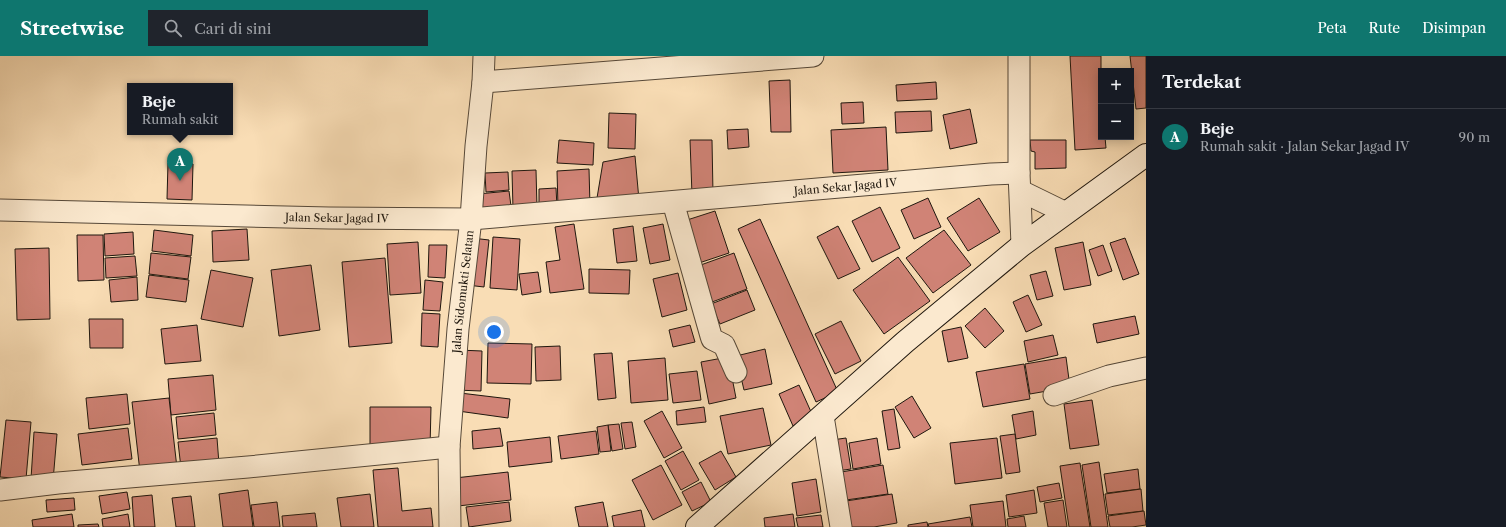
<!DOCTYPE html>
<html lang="id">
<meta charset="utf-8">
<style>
:root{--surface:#171b24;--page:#20242c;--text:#f1f3f6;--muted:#9ea1a6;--line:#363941;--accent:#0f766e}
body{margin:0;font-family:"Libre Caslon Text",serif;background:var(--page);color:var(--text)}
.controls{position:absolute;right:12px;top:12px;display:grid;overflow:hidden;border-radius:0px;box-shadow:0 2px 10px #0003}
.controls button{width:36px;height:36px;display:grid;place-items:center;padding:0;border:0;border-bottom:1px solid var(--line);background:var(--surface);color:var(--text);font:20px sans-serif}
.you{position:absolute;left:494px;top:276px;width:14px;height:14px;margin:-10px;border:3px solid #fff;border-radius:50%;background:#1a73e8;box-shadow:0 0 0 6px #1a73e833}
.badge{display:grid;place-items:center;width:26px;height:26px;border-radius:50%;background:var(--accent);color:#fff;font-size:13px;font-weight:700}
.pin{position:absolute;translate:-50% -33px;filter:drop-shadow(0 1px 2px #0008)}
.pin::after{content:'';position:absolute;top:21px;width:14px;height:12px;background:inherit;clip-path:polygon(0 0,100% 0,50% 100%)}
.popup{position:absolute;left:127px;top:27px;width:106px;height:52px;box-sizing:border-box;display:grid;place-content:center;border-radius:0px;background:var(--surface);filter:drop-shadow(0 1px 3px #0005);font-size:13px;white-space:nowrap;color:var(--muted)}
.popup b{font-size:15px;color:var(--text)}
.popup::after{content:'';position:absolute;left:50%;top:100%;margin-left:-8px;border:8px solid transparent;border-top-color:var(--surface)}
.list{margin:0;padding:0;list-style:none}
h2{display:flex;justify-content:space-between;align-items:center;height:52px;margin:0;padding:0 16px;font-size:17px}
h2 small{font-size:13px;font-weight:400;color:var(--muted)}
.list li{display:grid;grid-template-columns:26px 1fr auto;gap:12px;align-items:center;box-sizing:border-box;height:56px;padding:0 16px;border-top:1px solid var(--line)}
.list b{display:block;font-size:15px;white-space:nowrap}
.list p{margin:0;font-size:13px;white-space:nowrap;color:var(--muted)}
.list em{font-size:13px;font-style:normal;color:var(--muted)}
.icon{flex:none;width:22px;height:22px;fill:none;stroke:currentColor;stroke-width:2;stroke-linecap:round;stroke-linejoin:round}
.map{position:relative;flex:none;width:1146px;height:471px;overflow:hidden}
header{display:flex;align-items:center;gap:24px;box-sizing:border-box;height:56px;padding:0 20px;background:var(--accent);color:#fff}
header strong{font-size:19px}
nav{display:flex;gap:22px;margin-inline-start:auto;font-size:14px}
.search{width:280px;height:36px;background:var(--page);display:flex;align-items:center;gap:10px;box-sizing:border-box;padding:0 14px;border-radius:0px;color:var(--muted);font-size:15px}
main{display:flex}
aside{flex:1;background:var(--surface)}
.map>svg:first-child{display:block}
</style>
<header>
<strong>Streetwise</strong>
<div class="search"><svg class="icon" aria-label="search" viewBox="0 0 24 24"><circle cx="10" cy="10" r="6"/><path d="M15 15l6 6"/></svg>Cari di sini</div>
<nav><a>Peta</a><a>Rute</a><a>Disimpan</a></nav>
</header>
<main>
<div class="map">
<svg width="1146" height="471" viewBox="0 0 1146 471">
<rect width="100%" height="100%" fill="#f9ddb5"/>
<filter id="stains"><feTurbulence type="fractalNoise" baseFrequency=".005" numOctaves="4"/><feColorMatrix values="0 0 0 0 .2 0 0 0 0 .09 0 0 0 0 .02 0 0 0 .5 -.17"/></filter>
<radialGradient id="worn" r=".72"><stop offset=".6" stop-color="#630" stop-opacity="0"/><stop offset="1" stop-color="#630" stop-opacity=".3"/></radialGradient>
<g fill="#d08376" stroke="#1f170e">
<path d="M1070,0H1101V81H1105L1106,92L1075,94Z"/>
<path d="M1130,0H1146V52L1136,53Z"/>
<path d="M790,24L791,76H771L769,25Z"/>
<path d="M936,26L937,43L897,45L896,29Z"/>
<path d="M863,46L864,67L842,68L841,47Z"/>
<path d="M970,53L977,87L950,93L943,59Z"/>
<path d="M931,55L932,75L896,77L895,56Z"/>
<path d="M609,57L636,58L635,93L608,92Z"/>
<path d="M886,71L888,114L833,117L831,74Z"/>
<path d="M748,73L749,91L728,93L727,74Z"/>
<path d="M559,84L594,87L593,109L557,107Z"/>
<path d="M690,84H712L713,138L692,139Z"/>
<path d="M1030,84H1066V112L1035,113V96L1031,95Z"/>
<path d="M635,100L639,144L596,148L603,106Z"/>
<path d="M168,107L193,108L192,144L167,143Z"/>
<path d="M589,113L590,150L558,151L557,115Z"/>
<path d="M536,114L537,152L513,153L512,115Z"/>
<path d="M508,116L509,134L486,136L485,117Z"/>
<path d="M556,132L557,151L539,152V133Z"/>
<path d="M509,135L511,150L479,152L478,138Z"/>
<path d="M928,142L941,171L914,183L901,154Z"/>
<path d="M979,142L1000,176L968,195L947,162Z"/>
<path d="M880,151L900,192L872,206L852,165Z"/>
<path d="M715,155L729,197L699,207L684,165Z"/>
<path d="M760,163L838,336L816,346L738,173Z"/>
<path d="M574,168L584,233L550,237L546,206L560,204L555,171Z"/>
<path d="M663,168L670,204L650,208L643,172Z"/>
<path d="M633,170L637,205L617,207L613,173Z"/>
<path d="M838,170L860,213L838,223L817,181Z"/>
<path d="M247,173L249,204L213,206L212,175Z"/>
<path d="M154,174L193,179L191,200L152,195Z"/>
<path d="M944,174L971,209L933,237L906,202Z"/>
<path d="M133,176L134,198L105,200L104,178Z"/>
<path d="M77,179H103L104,224L78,225Z"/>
<path d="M493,181L520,183L517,234L490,232Z"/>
<path d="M472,182L489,184L484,231L467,229Z"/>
<path d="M1125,182L1139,218L1123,224L1110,187Z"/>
<path d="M418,186L421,237L390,239L387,188Z"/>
<path d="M1083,186L1091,229L1064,234L1055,192Z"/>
<path d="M429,189H447L445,222L428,221Z"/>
<path d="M1103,189L1112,215L1098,220L1089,194Z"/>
<path d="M49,192L50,263L17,264L15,193Z"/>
<path d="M151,197L191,201L188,223L149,218Z"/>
<path d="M734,197L747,233L712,246L698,210Z"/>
<path d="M135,200L137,220L106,222L105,202Z"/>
<path d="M898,201L930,245L884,278L853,234Z"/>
<path d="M385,202L392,287L349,291L342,206Z"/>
<path d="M311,209L320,274L279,280L271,214Z"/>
<path d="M589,213L630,214L629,238L589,237Z"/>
<path d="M211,214L253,222L243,271L201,263Z"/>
<path d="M1046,215L1053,240L1037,244L1030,219Z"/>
<path d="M538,216L541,236L522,239L519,218Z"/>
<path d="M678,217L687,254L662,261L653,223Z"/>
<path d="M149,219L189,224L186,246L146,241Z"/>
<path d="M137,221L138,244L111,246L109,224Z"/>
<path d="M425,224L443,226L440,255L423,254Z"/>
<path d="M747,234L755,254L720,268L711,248Z"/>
<path d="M1028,239L1042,269L1026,276L1013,246Z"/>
<path d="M985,252L1004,275L985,292L965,270Z"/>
<path d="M422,257L440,258L438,291L421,290Z"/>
<path d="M1135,260L1139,278L1097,287L1093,268Z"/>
<path d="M89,263H123V292H90Z"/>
<path d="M841,265L861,305L835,318L815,278Z"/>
<path d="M197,269L201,305L165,308L161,273Z"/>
<path d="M690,269L695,286L673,291L669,274Z"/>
<path d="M961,271L968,302L948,306L942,275Z"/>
<path d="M1053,279L1058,299L1028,306L1024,285Z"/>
<path d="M488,287L532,288L531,328L487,327Z"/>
<path d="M560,290L561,324L536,325L535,291Z"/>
<path d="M765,293L772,328L744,334L736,300Z"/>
<path d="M458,294L482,295L481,335L456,334Z"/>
<path d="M612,297L616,342L598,344L594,298Z"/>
<path d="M728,301L736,342L709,348L701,306Z"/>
<path d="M1066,301L1070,331L1030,338L1025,308Z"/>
<path d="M665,302L668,344L631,347L628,305Z"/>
<path d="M1024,308L1030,343L983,351L976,316Z"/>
<path d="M697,315L701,344L673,347L669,318Z"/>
<path d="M213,319L216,354L171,359L168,323Z"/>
<path d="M799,329L812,358L793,370L779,338Z"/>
<path d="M460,337L510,343L508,362L458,355Z"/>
<path d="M127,338L130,368L89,373L86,342Z"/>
<path d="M912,340L931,372L914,382L895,351Z"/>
<path d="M169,342L177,412L140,416L132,346Z"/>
<path d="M1092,344L1099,389L1070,393L1064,348Z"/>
<path d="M370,351H431L430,392H370Z"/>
<path d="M704,351L706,366L677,369L676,355Z"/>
<path d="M763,352L771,389L728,398L720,360Z"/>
<path d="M894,353L900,392L888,394L882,355Z"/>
<path d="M662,355L682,392L664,402L644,365Z"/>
<path d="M1033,355L1036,379L1016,383L1012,359Z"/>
<path d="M214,357L216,379L178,383L176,361Z"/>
<path d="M6,364L31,366L26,423L0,421Z"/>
<path d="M632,366L636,391L625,393L621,367Z"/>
<path d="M619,368L623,393L612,395L608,369Z"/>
<path d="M608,369L611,395L600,396L597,371Z"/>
<path d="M128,372L132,403L82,409L78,378Z"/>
<path d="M500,372L503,390L473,393L472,375Z"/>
<path d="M596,375L599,398L561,403L558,380Z"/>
<path d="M34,376L57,378L53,425L31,423Z"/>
<path d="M1015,378L1020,416L1006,418L1000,380Z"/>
<path d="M550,381L552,406L509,411L507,386Z"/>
<path d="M217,382L219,408L181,412L178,386Z"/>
<path d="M846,382L851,413L837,415L832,384Z"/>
<path d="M877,382L881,408L853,413L849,387Z"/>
<path d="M997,382L1002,422L955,428L950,387Z"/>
<path d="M683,395L699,424L681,434L665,405Z"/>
<path d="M721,395L736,421L715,434L699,407Z"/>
<path d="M1099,406L1108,471H1091L1082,409Z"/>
<path d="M1080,407L1090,471H1069L1060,410Z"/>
<path d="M661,409L682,449L653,464L632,424Z"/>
<path d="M883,409L888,438L846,444L841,416Z"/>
<path d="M398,412L402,455L431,452L433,471H378L373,414Z"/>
<path d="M1138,413L1140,433L1107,437L1104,418Z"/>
<path d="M508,416L511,444L458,450L455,422Z"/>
<path d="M816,423L821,456L797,460L792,427Z"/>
<path d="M701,426L711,446L692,455L682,436Z"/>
<path d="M1059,427L1062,442L1040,446L1037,431Z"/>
<path d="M1141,433L1143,455L1108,459L1105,438Z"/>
<path d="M248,434L253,471H223L219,438Z"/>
<path d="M1034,434L1037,457L1009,461L1006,439Z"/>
<path d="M127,436L130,453L102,458L99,440Z"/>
<path d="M370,438L374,471H341L337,442Z"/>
<path d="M892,438L897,467L874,471H850L846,445Z"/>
<path d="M152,439L155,471H134L132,441Z"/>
<path d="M191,440L195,471H176L172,442Z"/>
<path d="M74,442L75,454L47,456L46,444Z"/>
<path d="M1063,444L1067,471H1048L1044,447Z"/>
<path d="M1003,445L1006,471H973L970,449Z"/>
<path d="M277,446L280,471H254L251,449Z"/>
<path d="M509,446L511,465L469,471L466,451Z"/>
<path d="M603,446L608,471H579L575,451Z"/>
<path d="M641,454L645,471H614L612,460Z"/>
<path d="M1144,455L1146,469L1132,471H1110L1108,460Z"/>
<path d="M315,457L317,471H283L282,460Z"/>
<path d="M72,458L74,471H33L32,464Z"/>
<path d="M128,458L130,471H103L102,463Z"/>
<path d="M793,458L795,471H765L764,462Z"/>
<path d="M821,459L823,471H798L796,462Z"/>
<path d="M1024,460L1026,471H1008L1007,463Z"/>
<path d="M970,461L972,471H929L928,468Z"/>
<path d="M927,466L928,471H908V469Z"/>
<path d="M98,468L99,471H78V469Z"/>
</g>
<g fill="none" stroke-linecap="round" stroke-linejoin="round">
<defs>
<g id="minor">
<path d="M1019,0V117L1022,189"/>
<path d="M483,26L813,0"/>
<path d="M1021,135L1066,157"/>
<path d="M673,146L711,280L712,283L724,289L736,316"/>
<path id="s1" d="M0,154L329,162L471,163L991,118L1019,117"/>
<path d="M1054,339L1109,320L1146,312"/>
<path d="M823,360L841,471"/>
<path d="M0,434L58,427L248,411L449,391"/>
<path id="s2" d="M450,471L449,391L458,273L471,163L476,90L483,26L484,0"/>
</g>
<path id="secondary" d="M697,471L905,286L1022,189L1146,99"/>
</defs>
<use href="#minor" stroke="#564838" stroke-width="23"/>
<use href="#secondary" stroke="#1f170e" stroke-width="24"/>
<use href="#minor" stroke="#fbe9cf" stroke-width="21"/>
<use href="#secondary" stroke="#fbe9cf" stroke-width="22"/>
</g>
<g text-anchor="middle" stroke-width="3.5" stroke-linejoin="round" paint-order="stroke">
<g font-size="11" fill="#1f170e" stroke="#fbe9cf">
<text dy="4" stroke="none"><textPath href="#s1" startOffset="847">Jalan Sekar Jagad IV</textPath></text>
<text dy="4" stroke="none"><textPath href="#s1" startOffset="337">Jalan Sekar Jagad IV</textPath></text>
<text dy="4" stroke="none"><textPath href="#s2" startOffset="236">Jalan Sidomukti Selatan</textPath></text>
</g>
</g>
<rect width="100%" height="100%" filter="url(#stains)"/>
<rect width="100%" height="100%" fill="url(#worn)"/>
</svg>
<div class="controls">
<button>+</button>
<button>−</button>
</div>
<div class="you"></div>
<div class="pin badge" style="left:180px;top:125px">A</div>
<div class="popup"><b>Beje</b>Rumah sakit</div>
</div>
<aside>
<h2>Terdekat<small></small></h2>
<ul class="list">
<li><span class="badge">A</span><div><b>Beje</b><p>Rumah sakit · Jalan Sekar Jagad IV</p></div><em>90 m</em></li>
</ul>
</aside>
</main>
